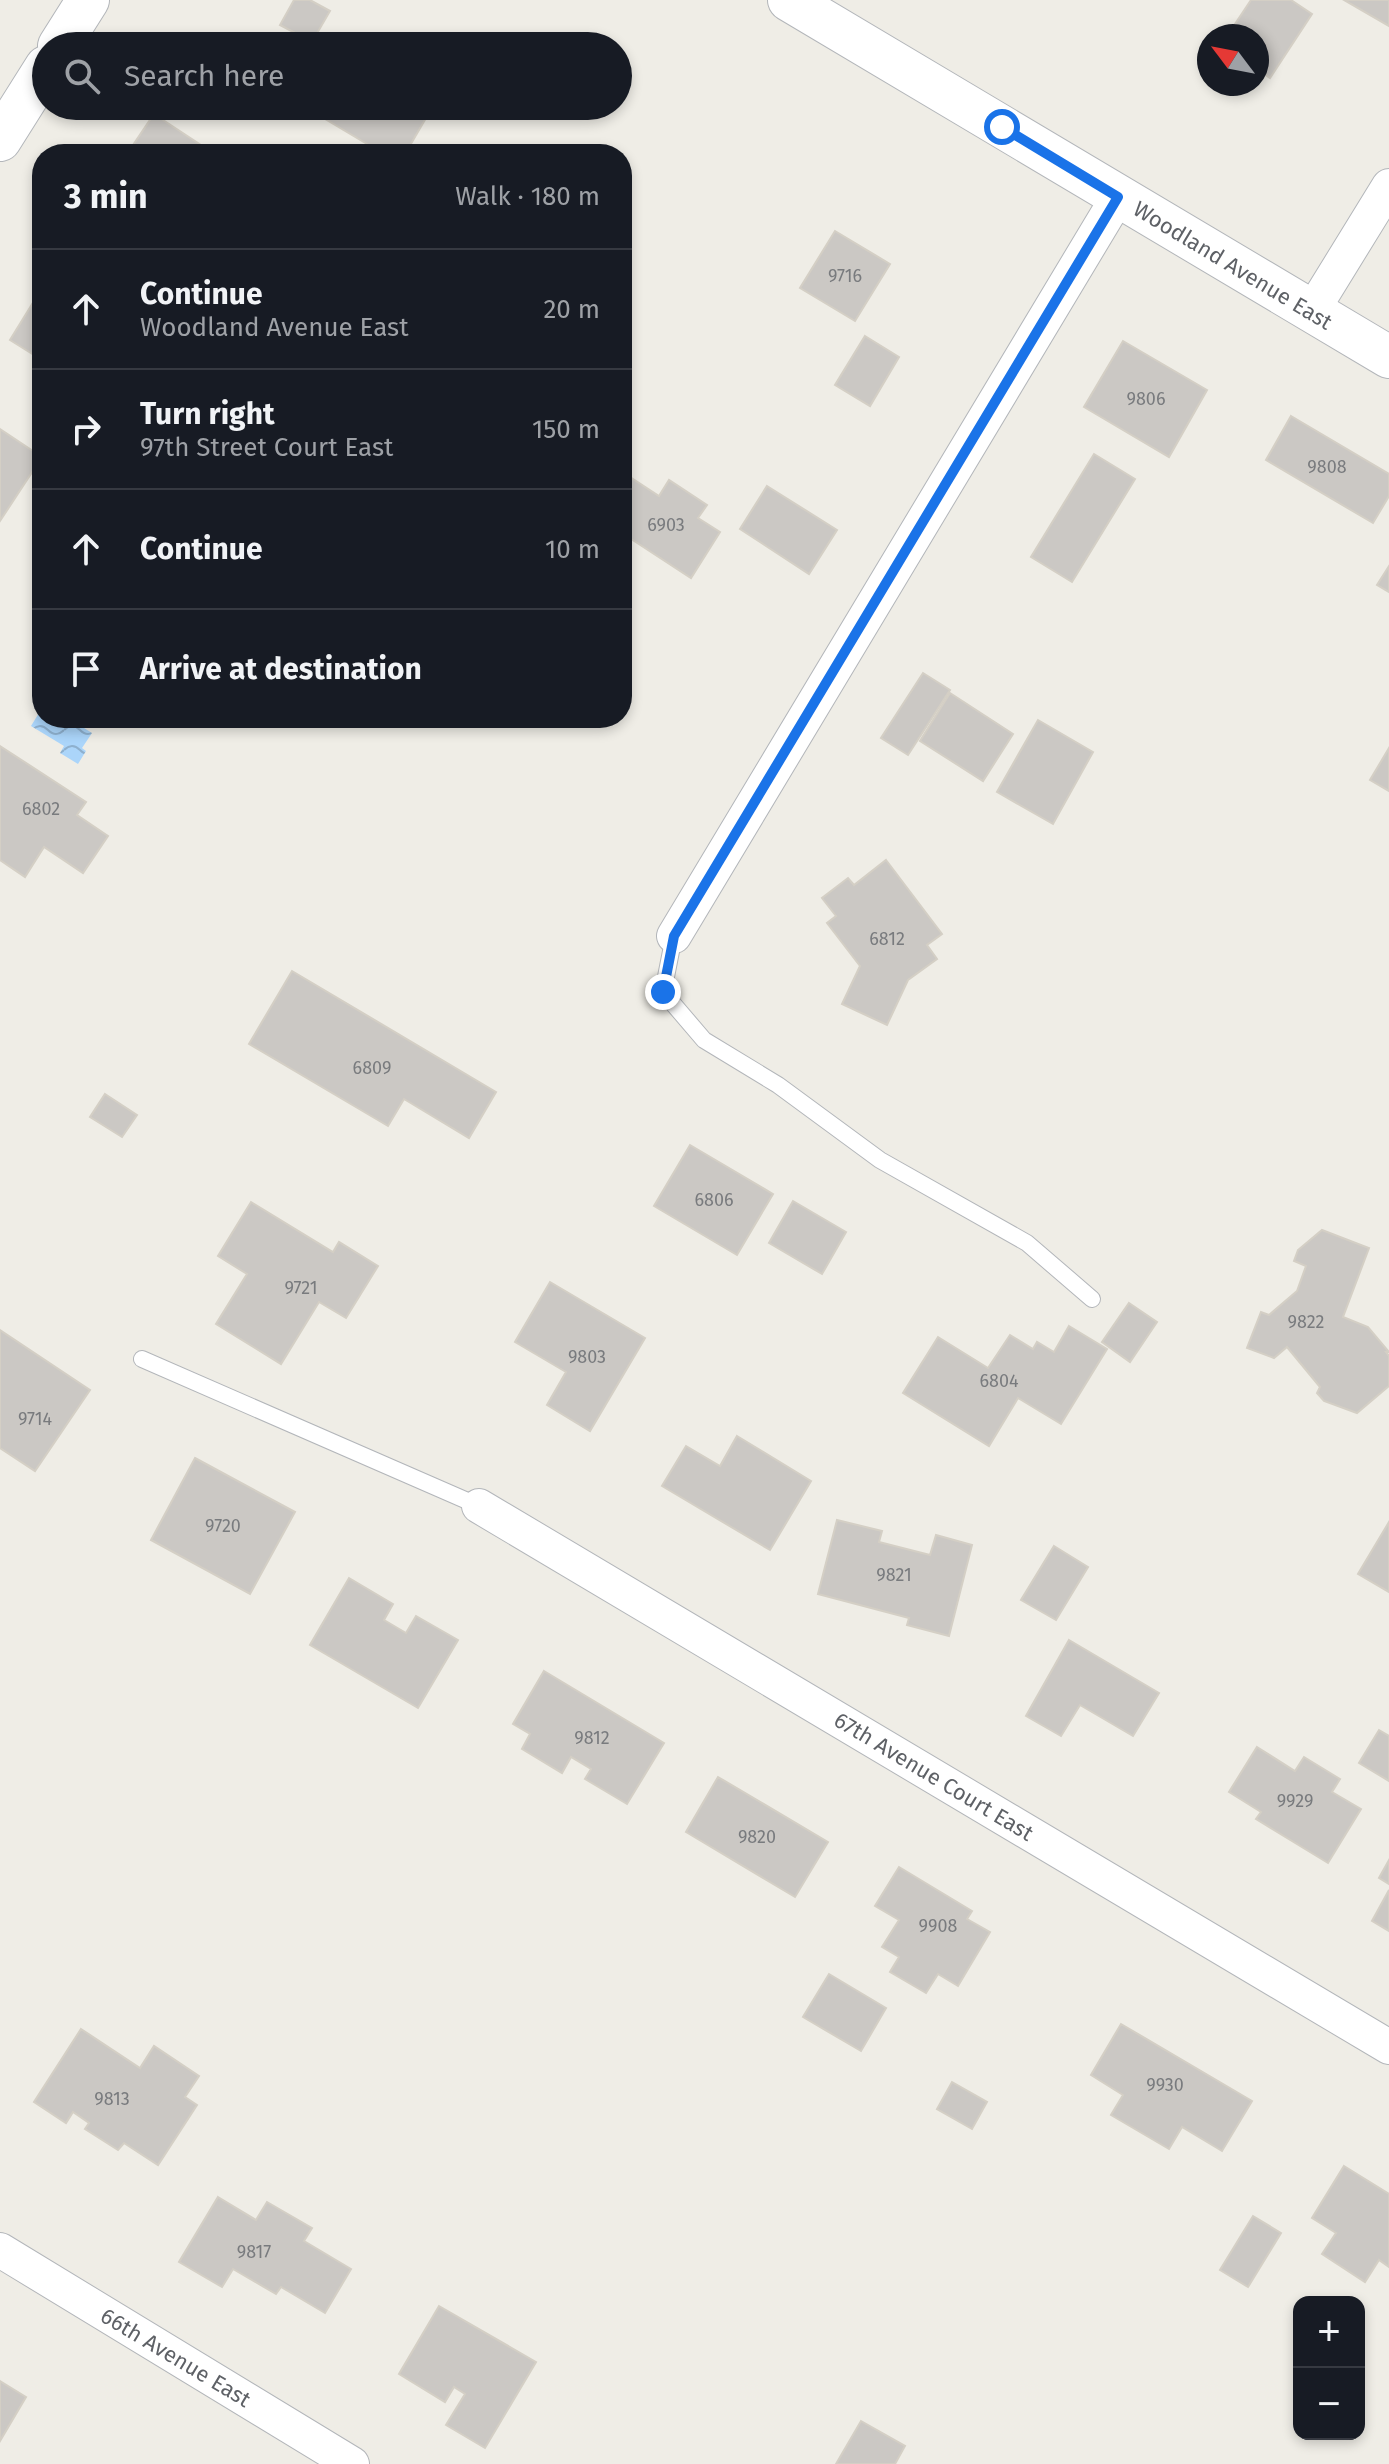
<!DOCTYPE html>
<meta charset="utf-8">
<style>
:root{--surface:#171b24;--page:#242831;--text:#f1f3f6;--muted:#9ea1a6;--line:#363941}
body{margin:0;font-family:"Fira Sans",sans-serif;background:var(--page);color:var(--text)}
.controls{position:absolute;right:24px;bottom:24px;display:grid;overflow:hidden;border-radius:16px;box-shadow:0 4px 12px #0003}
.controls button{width:72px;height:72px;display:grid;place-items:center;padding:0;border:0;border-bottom:2px solid var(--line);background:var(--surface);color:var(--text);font:40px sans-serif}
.compass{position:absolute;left:1197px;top:24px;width:72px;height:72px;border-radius:50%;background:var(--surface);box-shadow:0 4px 12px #0003;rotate:302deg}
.stop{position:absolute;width:24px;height:24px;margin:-18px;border:6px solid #1a73e8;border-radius:50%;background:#fff}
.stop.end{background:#1a73e8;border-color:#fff;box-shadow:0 2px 8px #0008}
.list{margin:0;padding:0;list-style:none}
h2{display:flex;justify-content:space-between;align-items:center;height:104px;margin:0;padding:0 32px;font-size:34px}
h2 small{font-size:26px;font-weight:400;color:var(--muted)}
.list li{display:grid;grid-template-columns:52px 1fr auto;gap:24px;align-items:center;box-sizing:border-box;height:120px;padding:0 32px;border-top:2px solid var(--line)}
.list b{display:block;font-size:30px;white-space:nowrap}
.list p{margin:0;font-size:26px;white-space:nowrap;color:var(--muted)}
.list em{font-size:26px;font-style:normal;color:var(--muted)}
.icon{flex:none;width:44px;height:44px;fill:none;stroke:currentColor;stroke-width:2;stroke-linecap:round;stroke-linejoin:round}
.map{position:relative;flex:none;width:1389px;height:2464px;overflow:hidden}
.search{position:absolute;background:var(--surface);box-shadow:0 4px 12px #0003;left:32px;top:32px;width:600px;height:88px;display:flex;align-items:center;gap:20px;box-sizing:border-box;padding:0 28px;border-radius:44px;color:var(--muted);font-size:30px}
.panel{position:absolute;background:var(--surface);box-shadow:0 4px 12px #0003;left:32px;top:144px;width:600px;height:584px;border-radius:32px}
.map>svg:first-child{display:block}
</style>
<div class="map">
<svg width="1389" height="2464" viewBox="0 0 1389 2464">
<defs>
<pattern id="water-waves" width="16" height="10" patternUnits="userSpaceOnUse" patternTransform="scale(2)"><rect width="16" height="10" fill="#abd5fa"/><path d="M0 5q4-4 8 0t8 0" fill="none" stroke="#8eb0ce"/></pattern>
</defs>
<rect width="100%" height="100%" fill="#efede6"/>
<path fill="url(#water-waves)" d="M42,708V718H68L92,733L82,748L86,751L78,764L60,753L64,746L31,726Z"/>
<g fill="#cbc8c4" stroke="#d4cfc5" stroke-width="2">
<path d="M294,0H310L330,11L312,42L280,25Z"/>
<path d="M1251,0H1291L1312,14L1270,78L1257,69V36H1227Z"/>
<path d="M1344,0H1389V26Z"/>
<path d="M326,106H433L405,154H384L320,116Z"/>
<path d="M154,114L210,151L208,154H127Z"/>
<path d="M835,231L890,264L855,321L800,288Z"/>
<path d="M42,288V360L10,340Z"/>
<path d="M865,336L899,357L870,406L835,385Z"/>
<path d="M1123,341L1207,390L1169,457L1084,407Z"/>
<path d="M1291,416L1389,474V496L1373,523L1266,460Z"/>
<path d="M0,429L42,457L0,521Z"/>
<path d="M1094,454L1135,479L1072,582L1031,557Z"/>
<path d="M627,475L659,496L669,480L707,505L698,518L720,532L691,578L622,533V482Z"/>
<path d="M767,486L837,530L809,574L740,529Z"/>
<path d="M1389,566V592L1377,585Z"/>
<path d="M923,673L950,690L908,755L881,738Z"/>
<path d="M950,693L1013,734L983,781L920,741Z"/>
<path d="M1038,720L1093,752L1053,824L997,792Z"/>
<path d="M0,746L86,802L77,815L108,836L83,873L44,847L25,877L0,860Z"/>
<path d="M1389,748V791L1370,780Z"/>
<path d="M886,860L942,934L927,945L937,959L908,980L887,1025L842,1004L860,966L827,923L836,916L822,898L848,878L854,885Z"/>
<path d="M292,971L496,1092L469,1138L404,1099L388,1126L249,1044Z"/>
<path d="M105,1094L137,1115L122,1137L90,1117Z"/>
<path d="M690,1145L773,1194L737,1255L654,1206Z"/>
<path d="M793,1201L846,1232L822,1274L769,1243Z"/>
<path d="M251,1202L333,1252L339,1242L378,1266L346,1318L319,1302L281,1364L216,1324L247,1274L218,1256Z"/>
<path d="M1322,1230L1369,1248L1343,1317L1368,1327L1389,1352H1386L1389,1356V1386L1357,1413L1324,1401L1317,1393L1320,1387L1287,1347L1274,1358L1247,1348L1261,1312L1269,1315L1297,1291L1306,1266L1294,1261L1298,1250Z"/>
<path d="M550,1282L645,1338L590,1431L547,1405L566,1372L515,1342Z"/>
<path d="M1129,1303L1157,1322L1130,1362L1102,1342Z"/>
<path d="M1069,1326L1107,1349L1061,1424L1018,1398L989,1446L903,1393L938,1337L988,1368L1010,1335L1033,1349L1037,1342L1054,1352Z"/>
<path d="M0,1330L90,1390L35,1471L0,1448Z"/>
<path d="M737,1436L811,1481L770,1550L662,1486L686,1446L720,1466Z"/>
<path d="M195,1458L295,1512L250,1594L151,1540Z"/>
<path d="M837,1520L882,1531L879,1542L930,1555L936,1535L972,1545L949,1636L907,1625L909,1618L818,1594Z"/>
<path d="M1389,1522V1592L1358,1574Z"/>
<path d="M1054,1546L1088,1567L1056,1620L1021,1600Z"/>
<path d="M349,1578L393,1604L384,1620L406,1633L416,1616L458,1640L418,1708L310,1645Z"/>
<path d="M1069,1640L1159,1693L1133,1736L1080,1705L1061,1736L1026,1716Z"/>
<path d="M544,1671L664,1743L627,1804L585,1779L591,1769L571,1757L562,1773L522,1749L530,1734L513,1724Z"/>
<path d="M1379,1730L1389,1736V1781L1359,1763Z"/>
<path d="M1257,1747L1295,1771L1304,1757L1340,1779L1332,1792L1361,1809L1328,1863L1256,1819L1261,1812L1229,1792Z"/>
<path d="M718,1777L828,1842L795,1897L686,1832Z"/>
<path d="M1389,1860V1884L1379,1878Z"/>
<path d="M899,1867L972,1911L967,1919L990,1932L958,1986L938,1974L926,1993L890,1972L899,1957L882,1947L899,1920L875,1906Z"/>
<path d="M1389,1890V1931L1372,1921Z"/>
<path d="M829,1974L886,2008L861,2051L803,2017Z"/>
<path d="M1121,2024L1252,2101L1222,2151L1182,2127L1169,2149L1111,2115L1123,2095L1091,2075Z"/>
<path d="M81,2029L140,2068L154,2046L199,2076L185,2097L197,2105L158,2165L124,2143L118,2150L85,2129L89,2123L73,2112L66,2123L34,2102Z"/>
<path d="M952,2082L987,2102L972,2129L937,2109Z"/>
<path d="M1344,2166L1389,2194V2267L1379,2260L1365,2282L1322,2254L1336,2233L1312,2218Z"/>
<path d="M218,2197L256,2220L267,2202L312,2228L304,2241L351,2269L325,2313L281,2287L276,2294L233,2269L222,2287L179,2262Z"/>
<path d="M1253,2216L1281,2233L1248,2287L1220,2270Z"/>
<path d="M439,2306L536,2362L485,2448L446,2425L465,2394L454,2387L445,2402L399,2374Z"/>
<path d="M0,2381L26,2397L0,2441Z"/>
<path d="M861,2421L905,2446L895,2464H836Z"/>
</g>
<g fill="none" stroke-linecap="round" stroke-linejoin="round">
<defs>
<g id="service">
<path d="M674,936L663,992L704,1040L778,1085L880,1160L1027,1243L1092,1299"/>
<path d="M142,1359L479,1506"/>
</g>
<g id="minor">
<path d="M1312,311L1389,186"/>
<path d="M674,936L1118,197"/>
<path d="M479,1506L1389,2047"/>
<path d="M0,2250L352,2464"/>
</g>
<g id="tertiary">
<path d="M789,0L1389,357"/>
<path d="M59,46L88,0"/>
<path d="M0,140L46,67"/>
</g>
</defs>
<use href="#service" stroke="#b3b6ba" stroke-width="18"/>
<use href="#minor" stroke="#b3b6ba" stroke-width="36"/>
<use href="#tertiary" stroke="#b3b6ba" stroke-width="44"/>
<use href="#service" stroke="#fff" stroke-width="16"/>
<use href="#minor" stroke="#fff" stroke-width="34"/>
<use href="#tertiary" stroke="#fff" stroke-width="42"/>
</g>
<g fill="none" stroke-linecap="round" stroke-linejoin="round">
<path stroke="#1a73e8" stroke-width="10" d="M663,992L674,936L1118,197L1002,127"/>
</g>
<g text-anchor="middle" stroke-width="7" stroke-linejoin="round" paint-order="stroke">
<g font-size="18" fill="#797b7e">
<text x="845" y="282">9716</text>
<text x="1146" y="405">9806</text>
<text x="1327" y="473">9808</text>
<text x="666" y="531">6903</text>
<text x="41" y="815">6802</text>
<text x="887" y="945">6812</text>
<text x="372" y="1074">6809</text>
<text x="714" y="1206">6806</text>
<text x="301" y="1294">9721</text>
<text x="1306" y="1328">9822</text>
<text x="587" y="1363">9803</text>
<text x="999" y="1387">6804</text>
<text x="35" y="1425">9714</text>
<text x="223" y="1532">9720</text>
<text x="894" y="1581">9821</text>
<text x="592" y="1744">9812</text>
<text x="1295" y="1807">9929</text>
<text x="757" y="1843">9820</text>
<text x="938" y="1932">9908</text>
<text x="1165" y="2091">9930</text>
<text x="112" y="2105">9813</text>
<text x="254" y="2258">9817</text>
</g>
<g font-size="22" fill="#5e6166" stroke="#fff">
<text transform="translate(1233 265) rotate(31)" y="8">Woodland Avenue East</text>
<text transform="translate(934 1776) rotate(31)" y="8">67th Avenue Court East</text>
<text transform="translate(176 2357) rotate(31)" y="8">66th Avenue East</text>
</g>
</g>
</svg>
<div class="controls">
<button>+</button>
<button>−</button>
</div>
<svg class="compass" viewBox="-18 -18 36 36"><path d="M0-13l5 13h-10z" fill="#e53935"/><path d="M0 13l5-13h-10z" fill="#9ea1a6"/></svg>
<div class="stop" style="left:1002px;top:127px"></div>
<div class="stop end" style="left:663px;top:992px"></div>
<div class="search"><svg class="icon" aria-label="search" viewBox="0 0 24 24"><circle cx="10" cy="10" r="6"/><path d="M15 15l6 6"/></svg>Search here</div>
<section class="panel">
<h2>3 min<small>Walk · 180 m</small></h2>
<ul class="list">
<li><svg class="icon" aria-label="ahead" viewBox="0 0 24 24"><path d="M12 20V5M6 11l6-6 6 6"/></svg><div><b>Continue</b><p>Woodland Avenue East</p></div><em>20 m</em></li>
<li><svg class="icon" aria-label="right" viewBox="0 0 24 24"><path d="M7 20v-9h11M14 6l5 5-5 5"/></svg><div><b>Turn right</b><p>97th Street Court East</p></div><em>150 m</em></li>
<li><svg class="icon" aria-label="ahead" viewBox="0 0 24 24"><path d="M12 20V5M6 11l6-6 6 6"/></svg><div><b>Continue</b></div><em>10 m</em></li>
<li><svg class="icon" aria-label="arrive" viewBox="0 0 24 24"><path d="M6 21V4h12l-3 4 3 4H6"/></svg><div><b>Arrive at destination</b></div></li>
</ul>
</section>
</div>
